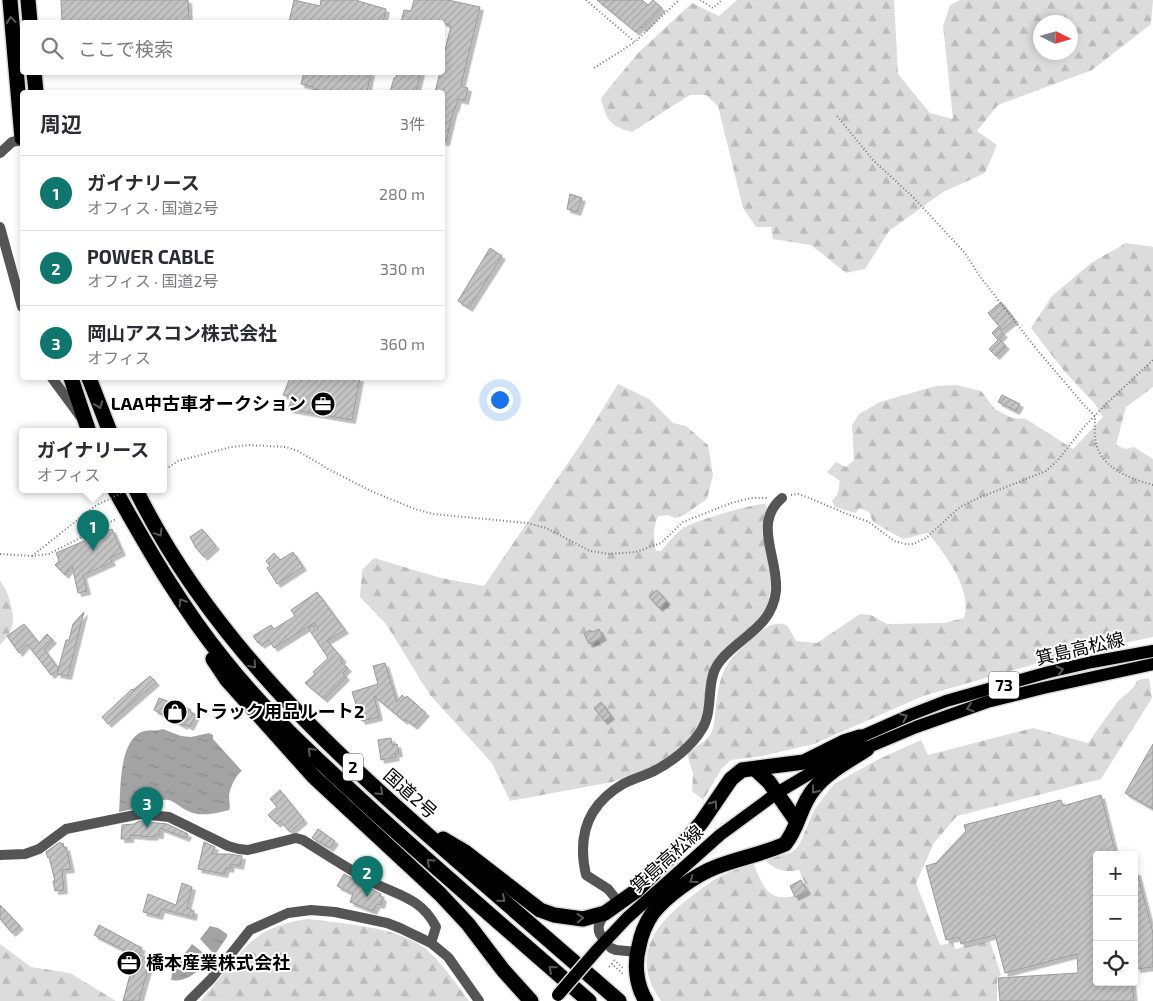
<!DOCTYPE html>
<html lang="ja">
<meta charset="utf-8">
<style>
:root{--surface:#fff;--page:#f2f2f3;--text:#2b2b33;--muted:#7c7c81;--line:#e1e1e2;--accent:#0f766e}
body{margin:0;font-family:"Exo 2","Noto Sans JP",sans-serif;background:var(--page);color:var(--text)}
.controls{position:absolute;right:15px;bottom:15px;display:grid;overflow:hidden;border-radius:5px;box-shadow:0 2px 8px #0003}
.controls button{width:45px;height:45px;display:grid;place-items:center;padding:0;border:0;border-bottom:1px solid var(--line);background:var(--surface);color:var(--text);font:25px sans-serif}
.compass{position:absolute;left:1033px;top:15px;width:45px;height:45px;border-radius:50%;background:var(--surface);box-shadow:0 2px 8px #0003;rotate:95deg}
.you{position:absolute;left:499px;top:399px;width:18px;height:18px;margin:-12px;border:4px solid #fff;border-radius:50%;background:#1a73e8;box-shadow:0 0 0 8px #1a73e833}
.badge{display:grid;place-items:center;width:32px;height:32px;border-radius:50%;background:var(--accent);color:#fff;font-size:16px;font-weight:700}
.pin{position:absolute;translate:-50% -41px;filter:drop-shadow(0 1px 2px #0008)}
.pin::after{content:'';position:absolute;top:26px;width:18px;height:15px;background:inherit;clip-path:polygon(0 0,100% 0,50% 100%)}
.popup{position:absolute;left:19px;top:428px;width:148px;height:65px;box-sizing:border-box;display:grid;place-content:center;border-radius:5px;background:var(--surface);filter:drop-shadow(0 1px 4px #0005);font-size:16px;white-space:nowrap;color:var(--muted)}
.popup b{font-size:19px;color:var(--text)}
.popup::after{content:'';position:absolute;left:50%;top:100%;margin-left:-10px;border:10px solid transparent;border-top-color:var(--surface)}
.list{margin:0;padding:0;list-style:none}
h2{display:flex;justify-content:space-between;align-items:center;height:65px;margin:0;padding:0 20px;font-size:21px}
h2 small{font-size:16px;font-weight:400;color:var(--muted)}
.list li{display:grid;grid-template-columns:32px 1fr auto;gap:15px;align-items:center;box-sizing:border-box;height:75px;padding:0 20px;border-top:1px solid var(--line)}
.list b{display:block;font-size:19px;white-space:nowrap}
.list p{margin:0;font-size:16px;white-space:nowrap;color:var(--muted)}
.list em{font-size:16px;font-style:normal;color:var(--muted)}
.icon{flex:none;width:28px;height:28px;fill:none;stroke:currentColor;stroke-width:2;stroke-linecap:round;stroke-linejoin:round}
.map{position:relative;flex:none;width:1153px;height:1001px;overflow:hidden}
.search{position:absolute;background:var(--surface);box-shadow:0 2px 8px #0003;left:20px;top:20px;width:425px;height:55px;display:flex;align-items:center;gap:12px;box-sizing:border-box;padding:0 18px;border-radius:5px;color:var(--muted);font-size:19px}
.panel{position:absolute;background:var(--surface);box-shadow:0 2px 8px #0003;left:20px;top:90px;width:425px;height:290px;border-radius:5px}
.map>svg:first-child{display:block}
</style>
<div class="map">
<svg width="1153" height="1001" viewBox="0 0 1153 1001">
<defs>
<pattern id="forest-firs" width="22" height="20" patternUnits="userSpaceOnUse" patternTransform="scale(1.25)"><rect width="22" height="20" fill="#dcdcdc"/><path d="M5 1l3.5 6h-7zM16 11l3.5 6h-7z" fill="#bbb"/></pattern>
<pattern id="water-ripples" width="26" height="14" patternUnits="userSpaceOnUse" patternTransform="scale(1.25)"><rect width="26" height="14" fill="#a3a3a3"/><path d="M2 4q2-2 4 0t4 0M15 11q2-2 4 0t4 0" fill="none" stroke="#8b8b8b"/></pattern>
<pattern id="building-hatch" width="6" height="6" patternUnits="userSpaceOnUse" patternTransform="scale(1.25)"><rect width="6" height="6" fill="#c4c4c4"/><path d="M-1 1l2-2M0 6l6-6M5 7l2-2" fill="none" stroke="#a7a7a7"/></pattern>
<filter id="shadow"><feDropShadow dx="3.5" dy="3.5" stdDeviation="0" flood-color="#0004"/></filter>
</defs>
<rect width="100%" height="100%" fill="#fff"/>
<g fill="url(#forest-firs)" fill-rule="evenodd">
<path d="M737,0H894L898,74L930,113L953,119L943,26L950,5L960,0H1153L1151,24L1092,70L998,105L977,131L997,145L985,173L943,192L889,231L865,269L846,273L811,245L773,239L771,227H756L743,208L718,106L706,95H690L632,132C610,126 606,120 601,98L638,53L692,3L719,16ZM1070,22V52H1040V22Z"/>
<path d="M1126,243L1153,247V387L1126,407L1116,445L1125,449L1134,447L1153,459V637L1063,656L923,696L814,744L762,756L731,760L722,768L703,800L692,791L693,774L687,754C695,746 708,742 712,731C715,723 715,713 716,705C721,668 726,661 754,637C765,628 772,621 787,625L796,641L817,643L860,614L871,615L887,624L944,623L964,618C973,590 945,554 928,533L903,539L873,522L869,512L860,508L855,513L835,507L832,501L838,493L840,481L827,472L836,462L846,467L854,460L852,425L859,414L880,402L936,386L956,385L981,391L995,409L1012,418L1026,419L1073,449L1103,417L1095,404L1064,371L1031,328L1052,296L1091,263Z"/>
<path d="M618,384L649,399L673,423L686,426L708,445L713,475L707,499L684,515L675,518L668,515L658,516C653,529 653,538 656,551H661C668,543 675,534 683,528C692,522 754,503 765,504L767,508L762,531L772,570V583L767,608L759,619L716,659L704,713L700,723L692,735L678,751L647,770L612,782L510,801L492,763L430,695L386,624L360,597L362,570L374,558L441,578L484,586L583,441Z"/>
<path d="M0,581C7,588 13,608 13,619C14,628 6,639 0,645Z"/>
<path d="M1149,678L1152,698L1101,779L957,816L934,843L916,883L940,945L953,943L955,949L990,941L1001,975L997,978V1001H661C628,955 657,921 696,893C703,888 710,882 717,878C728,872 741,868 753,863C757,872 761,882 766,889C775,902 796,897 808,891L799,870C787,873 773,870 766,860L790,853L796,849L800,843L814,810L834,784L877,760L921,740L928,755L1033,728L1088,743L1118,701L1132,689L1138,680Z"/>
<path d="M308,919C344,924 398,926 427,950C443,964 456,984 469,1001H201C218,981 244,942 267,931C280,924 294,921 308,919Z"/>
<path d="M0,944L31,967L70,973L116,1001H0Z"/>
</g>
<g fill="url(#water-ripples)">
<path d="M163,729L181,736L191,737L209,733L213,735V739L242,771C236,774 229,790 229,797C229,803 231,805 229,810C218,813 201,817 190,812C174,806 170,791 152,807L148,806L119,812C121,791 118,744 141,732C147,729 156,732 163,729Z"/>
<path d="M210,926L218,928L227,934V937L216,953H213L200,939Z"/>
<path d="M192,944L211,959C200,969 188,983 171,980L173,969Z"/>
</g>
<g fill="url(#building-hatch)" stroke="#999" filter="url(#shadow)">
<path d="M61,0H188L189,21L62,22Z"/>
<path d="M294,0L320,6L321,0H359L358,1L386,9L383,22H289Z"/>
<path d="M414,0H448L480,7L461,86L468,88L465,101L458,99L455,109H454L446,142H442V92H435L440,72H442V50H445L451,26L442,22H401L404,10L411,11Z"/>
<path d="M597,0H642L648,5L653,0L662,8L643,28L640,27L636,32Z"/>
<path d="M304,72H371L367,92H329L313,89V87L301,84Z"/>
<path d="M397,72H421L416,92H390L394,78H396Z"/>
<path d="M570,194L582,198L577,212L567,209Z"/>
<path d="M490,248L502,256L469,308L458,301Z"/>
<path d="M1001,302L1015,320L1002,330L988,313Z"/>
<path d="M998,327L1004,334L999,339L1006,346L996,356L989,349L998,340L992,333Z"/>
<path d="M290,378H360L352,420L288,409L292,398L283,395Z"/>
<path d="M1002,395L1020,404L1016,411L998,402Z"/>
<path d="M112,529L122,552L110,558L112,562L83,575L87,591L78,593L72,566L65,575L55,565L59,561L56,553Z"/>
<path d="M202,529L216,546L204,557L196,548L190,537Z"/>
<path d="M293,552L303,567L277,584L267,568L270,566L266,561L274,553L280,560Z"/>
<path d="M657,590L667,601L659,608L649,597Z"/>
<path d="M317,592L345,630L327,641L343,659L340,661L348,668L343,673L346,677L324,699L305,683L315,674L313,672L328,658L308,628L312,625L316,630L318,629L314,623L274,648L269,640L261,645L259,642L258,643L253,636L271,625L274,629L295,616L291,610Z"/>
<path d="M84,612L68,676L57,674L66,640H69L73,624Z"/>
<path d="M24,624L39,643L47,634L53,640L44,649L59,669L51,675L27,644L19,653L7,636Z"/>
<path d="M599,629L603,637L589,644L584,634L590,630L592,632Z"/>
<path d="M385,663L397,702L402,695L405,698L407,696L426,713L414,726L405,719L404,721L374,696L379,717L362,721L360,717L352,692L378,684L373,666Z"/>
<path d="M150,676L156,682L108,724L102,717L132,689L133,690Z"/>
<path d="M159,698L170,702L171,700L191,710L190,712L196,715L190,727L185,724L184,726L154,710Z"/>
<path d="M601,702L611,716L604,721L594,708Z"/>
<path d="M391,738L392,745L397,744L399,753L395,754L396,757L381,760L378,740Z"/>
<path d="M1153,744V809L1125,793Z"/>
<path d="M280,790L304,820L290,832L280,821L277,824L268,815L277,807L270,799Z"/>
<path d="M1101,795L1116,855H1097V982H1132L1134,1001H1000L998,978L1078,973L1077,954L1005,973L995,935L961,944L959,937L946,940L926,866L936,863L966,831L964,825L1061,800L1063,806Z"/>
<path d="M139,821L167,824L188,834L186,838L160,828V835H154V837L130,835V839H121L122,825L134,824Z"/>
<path d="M318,829L335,841L330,848L312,838Z"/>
<path d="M60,842L61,844L63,843L64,848L66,847L71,869L62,870L64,890L55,891L53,881H55L49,857L48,858L46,852Z"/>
<path d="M204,842L215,847L212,854H230L242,856L240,866L231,864L230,869L226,868L224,874L198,869Z"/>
<path d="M1134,872H1137L1153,933V967L1137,969L1134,939Z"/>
<path d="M344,874L381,894L380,896L383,898L381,905L377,904L373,911L350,902L353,894L337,886Z"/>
<path d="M801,880L807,891L795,897L790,886Z"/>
<path d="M182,883L192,887L187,908L194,911L193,917L161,909L159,916L143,912L148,894L176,905Z"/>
<path d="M0,905L20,926L12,933L0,919Z"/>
<path d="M99,925L142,948L138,955L151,958L139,1001H123L135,956L94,935Z"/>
</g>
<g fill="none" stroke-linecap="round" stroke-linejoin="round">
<defs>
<g id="major">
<path d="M859,751L916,727L987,702L1043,688L1153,664"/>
<path d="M597,950L627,918L720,835L777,793L824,765L860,737L910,715L946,701L1049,672L1092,662L1153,651"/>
</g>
<g id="highway">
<path d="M10,0L22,138"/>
<path d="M28,0L30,22"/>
<path d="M34,72L36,92"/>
<path d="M71,378L89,432"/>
<path d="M89,378L110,432"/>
<path d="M115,490C148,549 182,608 225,661C268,715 320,762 371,809C442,874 516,937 589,1001"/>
<path d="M136,490C209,638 330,750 453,857C508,905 564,953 619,1001"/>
<path d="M213,659L227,680L314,777L440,894L468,924L503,970L531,1001"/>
<path d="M755,769L769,782L797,822"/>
<path d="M443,839L465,852L540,910L554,915L583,919L605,913L636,891L681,846L701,823L731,779L742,770L804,762L844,742L860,737"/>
<path d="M646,1001C636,985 634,964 639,946C641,935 646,923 652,914C666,896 695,875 716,867C739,858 763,854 785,844C799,827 800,805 814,789C827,772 849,761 867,749"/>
</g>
</defs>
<use href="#major" stroke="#dbdbdb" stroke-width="15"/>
<use href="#highway" stroke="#dbdbdb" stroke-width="18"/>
<g stroke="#777" stroke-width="2" stroke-dasharray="1 2.5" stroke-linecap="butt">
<path d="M586,0L635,42L679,0"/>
<path d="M700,0L713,8L722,0"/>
<path d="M594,68L635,42"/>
<path d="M837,116L873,160L913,197L965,253L981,278L1038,351L1084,405L1095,416C1095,425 1094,435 1096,443C1101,468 1131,479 1153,485"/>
<path d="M163,471L178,461L231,447L249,445L286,447L298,451L330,470L373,492L415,509L433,514L527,523L546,528L590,551L610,554L636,552L661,543L683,522L731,503L752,498H769"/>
<path d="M791,495L798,494L807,497L847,514L869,522L894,541L906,544H913L926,538L960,507L976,499L1046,471L1058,460L1084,427L1106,404L1153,360"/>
<path d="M0,554L32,556L49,554L116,519"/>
<path d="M32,556L95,506"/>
<path d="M614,960L624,969"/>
<path d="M609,967L612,964L623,974"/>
</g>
<g stroke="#555" stroke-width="10">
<path d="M0,153L12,142L22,140"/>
<path d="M0,227L22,307"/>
<path d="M52,378L80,416"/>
<path d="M0,855L25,854L39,849L66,829L140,814L169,817L228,846L239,849L248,850L296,838L303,840C325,854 347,868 370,881C396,895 421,897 436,927L431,943"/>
<path d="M620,904L608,889L586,875C577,836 587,805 623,784C632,779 644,776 654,771C672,762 692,746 702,729C715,708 704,679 721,660C741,636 772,627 776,591C779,559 752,523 782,498"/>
<path d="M602,937C595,928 600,922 605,913"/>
<path d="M611,948L616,950L637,952"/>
<path d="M189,1001L211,979L250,930L288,913L311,910L335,912L387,923L400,928L431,943L448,957L479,1001"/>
</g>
<use href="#major" stroke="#000" stroke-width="12"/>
<use href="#highway" stroke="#000" stroke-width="15"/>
<defs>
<path id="major-bridge" d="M558,995L597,950"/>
</defs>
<use href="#major-bridge" stroke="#dbdbdb" stroke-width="15" stroke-linecap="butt"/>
<path stroke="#777" stroke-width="2" stroke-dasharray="1 2.5" stroke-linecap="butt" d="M95,506L127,490"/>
<use href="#major-bridge" stroke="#000" stroke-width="12"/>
</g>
<defs><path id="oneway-chevron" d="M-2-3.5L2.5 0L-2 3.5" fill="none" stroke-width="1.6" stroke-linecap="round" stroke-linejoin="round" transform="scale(1.25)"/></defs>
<g stroke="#595959">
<use href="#oneway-chevron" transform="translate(11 20) rotate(-95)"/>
<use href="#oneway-chevron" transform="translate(99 405) rotate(70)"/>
<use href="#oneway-chevron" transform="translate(159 533) rotate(59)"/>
<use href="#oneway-chevron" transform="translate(182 602) rotate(-123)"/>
<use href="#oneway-chevron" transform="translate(253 665) rotate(49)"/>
<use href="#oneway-chevron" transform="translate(1060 670) rotate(-14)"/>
<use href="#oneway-chevron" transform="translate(970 708) rotate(161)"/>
<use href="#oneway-chevron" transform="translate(904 717) rotate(-23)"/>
<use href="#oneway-chevron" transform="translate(311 751) rotate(-135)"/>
<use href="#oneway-chevron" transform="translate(815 790) rotate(129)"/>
<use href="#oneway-chevron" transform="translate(380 792) rotate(42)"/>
<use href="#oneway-chevron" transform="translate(714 804) rotate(-55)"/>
<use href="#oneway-chevron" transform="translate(430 862) rotate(-138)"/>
<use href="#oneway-chevron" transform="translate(693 880) rotate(144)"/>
<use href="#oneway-chevron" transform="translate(502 899) rotate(41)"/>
<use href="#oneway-chevron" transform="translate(580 918) rotate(-2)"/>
<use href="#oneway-chevron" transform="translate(552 969) rotate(-139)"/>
</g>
<defs>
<symbol id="office-disc" viewBox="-11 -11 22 22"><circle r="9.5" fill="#000" stroke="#fff"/><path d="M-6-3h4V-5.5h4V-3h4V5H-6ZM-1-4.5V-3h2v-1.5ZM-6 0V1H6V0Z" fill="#fff"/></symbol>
<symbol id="shop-disc" viewBox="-11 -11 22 22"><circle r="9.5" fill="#000" stroke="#fff"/><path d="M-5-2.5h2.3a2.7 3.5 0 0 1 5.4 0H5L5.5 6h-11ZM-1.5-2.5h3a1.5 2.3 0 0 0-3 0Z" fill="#fff"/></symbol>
</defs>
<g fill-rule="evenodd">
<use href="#office-disc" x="309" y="390" width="28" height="28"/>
<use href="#shop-disc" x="161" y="698" width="28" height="28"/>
<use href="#office-disc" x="115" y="949" width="28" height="28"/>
</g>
<g text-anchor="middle" stroke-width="4" stroke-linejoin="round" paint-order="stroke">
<g fill="#fff" stroke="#4c4c4c" stroke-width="1">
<rect x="989" y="671.5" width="30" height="27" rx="4"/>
<rect x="343" y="753.5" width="20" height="27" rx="4"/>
</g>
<g font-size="16" font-weight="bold" fill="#000">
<text x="1004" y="691">73</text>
<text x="353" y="773">2</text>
</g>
<g font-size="18" font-weight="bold" fill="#000" stroke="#fff" text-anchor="start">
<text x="306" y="410" text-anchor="end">LAA中古車オークション</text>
<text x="192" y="718">トラック用品ルート2</text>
<text x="146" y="969">橋本産業株式会社</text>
</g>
<g font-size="18" fill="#000" stroke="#fff">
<text transform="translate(1080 649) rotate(-13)" y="6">箕島高松線</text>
<text transform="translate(410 794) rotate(42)" y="6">国道2号</text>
<text transform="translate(667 859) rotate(-42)" y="6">箕島高松線</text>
</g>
</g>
</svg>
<div class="controls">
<button>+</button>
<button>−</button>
<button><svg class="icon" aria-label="locate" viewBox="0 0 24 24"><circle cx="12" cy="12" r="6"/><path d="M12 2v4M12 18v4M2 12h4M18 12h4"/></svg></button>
</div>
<svg class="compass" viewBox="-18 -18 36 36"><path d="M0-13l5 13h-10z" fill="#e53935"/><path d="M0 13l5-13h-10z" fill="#7c7c81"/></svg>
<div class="you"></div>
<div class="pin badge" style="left:93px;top:551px">1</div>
<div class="popup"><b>ガイナリース</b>オフィス</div>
<div class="pin badge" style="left:367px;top:897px">2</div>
<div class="pin badge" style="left:147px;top:828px">3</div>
<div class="search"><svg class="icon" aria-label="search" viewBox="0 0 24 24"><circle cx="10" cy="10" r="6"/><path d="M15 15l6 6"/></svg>ここで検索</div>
<section class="panel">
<h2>周辺<small>3件</small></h2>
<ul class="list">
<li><span class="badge">1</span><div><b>ガイナリース</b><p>オフィス · 国道2号</p></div><em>280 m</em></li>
<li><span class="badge">2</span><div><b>POWER CABLE</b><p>オフィス · 国道2号</p></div><em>330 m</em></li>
<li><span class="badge">3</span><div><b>岡山アスコン株式会社</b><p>オフィス</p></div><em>360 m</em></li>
</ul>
</section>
</div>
